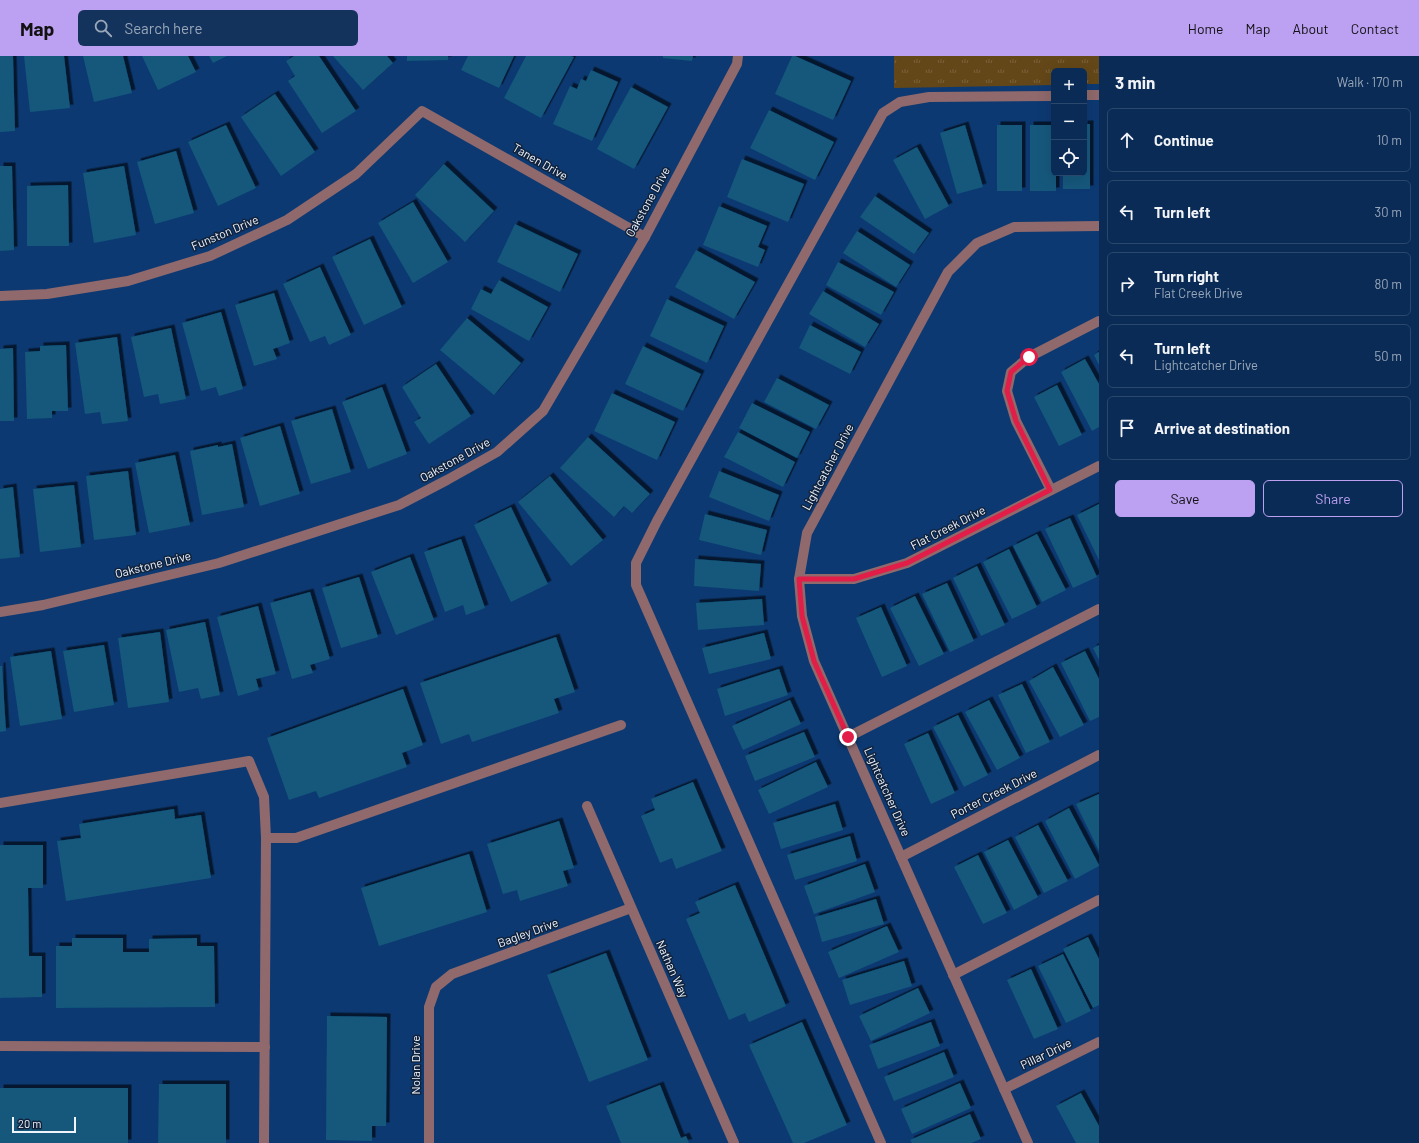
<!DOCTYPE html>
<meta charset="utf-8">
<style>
:root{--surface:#0a2b56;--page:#13335c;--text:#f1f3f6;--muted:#99a7b9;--line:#2a476c;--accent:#bca0f2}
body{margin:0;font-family:Barlow,sans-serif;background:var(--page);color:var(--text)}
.controls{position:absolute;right:12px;top:12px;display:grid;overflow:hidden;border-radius:6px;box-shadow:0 4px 16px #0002}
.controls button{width:36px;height:36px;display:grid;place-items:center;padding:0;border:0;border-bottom:1px solid var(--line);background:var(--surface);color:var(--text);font:20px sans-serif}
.scale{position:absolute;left:12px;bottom:10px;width:64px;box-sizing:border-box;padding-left:4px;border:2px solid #eff4fb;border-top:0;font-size:11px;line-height:14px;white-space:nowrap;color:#eff4fb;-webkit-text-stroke:3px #10223c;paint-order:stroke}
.stop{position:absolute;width:12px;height:12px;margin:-9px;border:3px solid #e11d48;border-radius:50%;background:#fff}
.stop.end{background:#e11d48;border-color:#fff;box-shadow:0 1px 4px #0008}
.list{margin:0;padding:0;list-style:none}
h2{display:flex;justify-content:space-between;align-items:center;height:52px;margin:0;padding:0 16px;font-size:17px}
h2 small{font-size:13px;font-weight:400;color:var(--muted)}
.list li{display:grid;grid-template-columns:26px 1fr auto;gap:12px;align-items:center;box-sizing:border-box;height:64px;margin:0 8px 8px;padding:0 8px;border:1px solid var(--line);border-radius:6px}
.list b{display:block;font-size:15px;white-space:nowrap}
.list p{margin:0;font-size:13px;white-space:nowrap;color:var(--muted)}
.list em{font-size:13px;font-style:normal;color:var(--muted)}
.actions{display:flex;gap:8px;padding:12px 16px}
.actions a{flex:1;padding:9px 0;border:1px solid var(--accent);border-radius:6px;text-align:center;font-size:14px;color:var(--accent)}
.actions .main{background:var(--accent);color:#111}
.icon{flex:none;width:22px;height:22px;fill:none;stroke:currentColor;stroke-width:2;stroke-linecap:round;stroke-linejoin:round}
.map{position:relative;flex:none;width:1099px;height:1087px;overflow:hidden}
header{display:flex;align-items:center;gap:24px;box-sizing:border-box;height:56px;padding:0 20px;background:var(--accent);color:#111}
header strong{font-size:19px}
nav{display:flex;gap:22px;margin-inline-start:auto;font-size:14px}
.search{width:280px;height:36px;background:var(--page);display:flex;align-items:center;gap:10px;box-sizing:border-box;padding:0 14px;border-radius:6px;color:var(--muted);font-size:15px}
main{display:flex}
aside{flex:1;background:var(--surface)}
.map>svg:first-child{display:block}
</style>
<header>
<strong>Map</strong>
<div class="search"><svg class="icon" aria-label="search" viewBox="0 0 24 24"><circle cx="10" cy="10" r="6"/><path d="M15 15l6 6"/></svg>Search here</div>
<nav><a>Home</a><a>Map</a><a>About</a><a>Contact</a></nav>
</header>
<main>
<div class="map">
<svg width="1099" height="1087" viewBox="0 0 1099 1087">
<defs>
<pattern id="grass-tufts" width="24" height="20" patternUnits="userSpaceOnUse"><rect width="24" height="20" fill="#634718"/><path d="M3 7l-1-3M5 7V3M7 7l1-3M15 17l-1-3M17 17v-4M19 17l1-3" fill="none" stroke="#7a623a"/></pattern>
<filter id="shadow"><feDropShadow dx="3.5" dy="-3.5" stdDeviation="0" flood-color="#0009"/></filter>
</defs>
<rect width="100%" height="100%" fill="#0d3972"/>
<path fill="url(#grass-tufts)" d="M894,0H1099V28H1084V15H1054V29L894,32Z"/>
<g fill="#13587c" filter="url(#shadow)">
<path d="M0,0H13L15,75L0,76Z"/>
<path d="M24,0H64L70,52L30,56Z"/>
<path d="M83,0H123L132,37L94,46Z"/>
<path d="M142,0H188L196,16L158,34Z"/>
<path d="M209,0H227L213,7Z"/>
<path d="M294,0H319L356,55L322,77L288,25L295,20L286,5Z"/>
<path d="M333,0H387L393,7L363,34Z"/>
<path d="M407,0H448V4L407,5Z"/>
<path d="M468,0H514L499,32L461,14Z"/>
<path d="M526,0H571L574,1L541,62L504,42Z"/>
<path d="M663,0H693L692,5L663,2Z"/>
<path d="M792,0H795L851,25L833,64L775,38Z"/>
<path d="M591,14L618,26L592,85L553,68L570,30L577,33L581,23L586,25Z"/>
<path d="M631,31L668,51L634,113L597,93Z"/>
<path d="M275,38L315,96L281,120L241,61Z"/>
<path d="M769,54L834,86L815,124L750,92Z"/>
<path d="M1084,68H1090V133H1063V117H1084Z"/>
<path d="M226,69L256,132L218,150L188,86Z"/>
<path d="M965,69L983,131L957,138L940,77Z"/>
<rect x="997" y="69" width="25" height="66"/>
<path d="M1030,69H1054V117H1056V135H1030Z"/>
<path d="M917,91L949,150L925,163L893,104Z"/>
<path d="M176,95L194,157L155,168L137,106Z"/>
<path d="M742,103L804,128L788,166L727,141Z"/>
<path d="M444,108L494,155L465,186L415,139Z"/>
<path d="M0,110H12L14,194L0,195Z"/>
<path d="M124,110L136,179L94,187L83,117Z"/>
<path d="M68,129L69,190H27V130Z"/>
<path d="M875,140L929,177L914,198L860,161Z"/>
<path d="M413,146L448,206L413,227L378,167Z"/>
<path d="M719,150L767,170L758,191L765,194L758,211L703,189Z"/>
<path d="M515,168L578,198L560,236L497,206Z"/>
<path d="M857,175L910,209L896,231L843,197Z"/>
<path d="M370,183L402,251L364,269L332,201Z"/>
<path d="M696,194L755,226L734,263L675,231Z"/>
<path d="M838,206L894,236L881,259L826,229Z"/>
<path d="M320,211L351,279L329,289L325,280L310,286L283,228Z"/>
<path d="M499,224L548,251L529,285L471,253L481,233L491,238Z"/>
<path d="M823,235L879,268L865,291L809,258Z"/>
<path d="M274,237L290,287L273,293L277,303L254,310L235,249Z"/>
<path d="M667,243L724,270L707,307L650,280Z"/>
<path d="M221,256L243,333L219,340L216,331L201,335L182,267Z"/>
<path d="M467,262L521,307L494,339L440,294Z"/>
<path d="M810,269L861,296L850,318L799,292Z"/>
<path d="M171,272L186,343L160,348L158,338L144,341L131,281Z"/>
<path d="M117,281L128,365L102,368L100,356L85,358L75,287Z"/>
<path d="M66,289L68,355H52V362L27,363L25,296L40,295V290Z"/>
<path d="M643,290L701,318L683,355L625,328Z"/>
<path d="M13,292L14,365H0V293Z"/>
<path d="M1099,296V309L1094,299Z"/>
<path d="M1085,303L1099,328V371L1092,375L1061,316Z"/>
<path d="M436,308L471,360L429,388L414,366L421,362L402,331Z"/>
<path d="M777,322L829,349L816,373L764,346Z"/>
<path d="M1057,329L1082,379L1059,390L1034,341Z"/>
<path d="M382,331L407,398L368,413L342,346Z"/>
<path d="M612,337L675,366L657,404L594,375Z"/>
<path d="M752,347L810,376L797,402L739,372Z"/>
<path d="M332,353L351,416L311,428L291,365Z"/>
<path d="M280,370L300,438L260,450L240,382Z"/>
<path d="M738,376L795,406L783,431L724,401Z"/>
<path d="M588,381L650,438L632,457L624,450L614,461L560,412Z"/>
<path d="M232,388L244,451L202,459L190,395L218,389V391Z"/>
<path d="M175,399L190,469L149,477L135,407Z"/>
<path d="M128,415L136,479L94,484L86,420Z"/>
<path d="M719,415L779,439L769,465L709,441Z"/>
<path d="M550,420L603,484L571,510L518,446Z"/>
<path d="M74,429L81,491L40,496L33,433Z"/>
<path d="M13,431L20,501L0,503V433Z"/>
<path d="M1099,448V504L1077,459Z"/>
<path d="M511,451L548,528L511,546L474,469Z"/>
<path d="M705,458L767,474L761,499L699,484Z"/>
<path d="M1070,462L1097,521L1073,532L1045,473Z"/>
<path d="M1037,478L1066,534L1042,546L1013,490Z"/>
<path d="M461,483L485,552L466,559L463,549L445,556L424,496Z"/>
<path d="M1009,493L1037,551L1012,563L983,506Z"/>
<path d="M410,501L434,564L396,579L371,516Z"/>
<path d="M695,503L761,508L759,535L694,530Z"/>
<path d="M977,510L1005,569L981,580L953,522Z"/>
<path d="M359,521L378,581L341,592L322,532Z"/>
<path d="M947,527L974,585L950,596L922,538Z"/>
<path d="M310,536L330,603L310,609L313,617L292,623L270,547Z"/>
<path d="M915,540L944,598L919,610L890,552Z"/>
<path d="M762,543L764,569L698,574L696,547Z"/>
<path d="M258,550L276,618L256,623L259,634L238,640L217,561Z"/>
<path d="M881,551L907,610L882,621L856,562Z"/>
<path d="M205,566L220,639L201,643L198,632L179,636L166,574Z"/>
<path d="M160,576L169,646L128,652L118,582Z"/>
<path d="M764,577L771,603L709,618L702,592Z"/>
<path d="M556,581L575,636L554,643L559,657L472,686L469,678L441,688L420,627Z"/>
<path d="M104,589L114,649L74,656L63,595Z"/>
<path d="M1099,589V604L1093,592Z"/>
<path d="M51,595L62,663L20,670L10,601Z"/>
<path d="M1085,595L1099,623V661L1090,665L1061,607Z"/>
<path d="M0,610H2L6,675L0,676Z"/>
<path d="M1053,611L1084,669L1060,681L1029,625Z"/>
<path d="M779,613L788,639L725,660L717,633Z"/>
<path d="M1022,628L1050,686L1026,697L998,639Z"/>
<path d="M403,633L423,689L402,697L407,711L319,742L316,735L289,744L267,682Z"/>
<path d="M790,644L801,668L743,694L732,670Z"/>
<path d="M989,644L1020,702L997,714L965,656Z"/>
<path d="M958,659L988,719L964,731L933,671Z"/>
<path d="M804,676L815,701L755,725L745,700Z"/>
<path d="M928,677L955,737L931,748L904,688Z"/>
<path d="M816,706L828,731L769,758L758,734Z"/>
<path d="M693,726L722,795L676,813L672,802L660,807L641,760L655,754L651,743Z"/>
<path d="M1099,738V795L1076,748Z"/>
<path d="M835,748L843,774L781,793L773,767Z"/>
<path d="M1069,752L1099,809V810L1075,823L1045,765Z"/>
<path d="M174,753L175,763L201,759L211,822L66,845L57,785L81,782L79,768Z"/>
<path d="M559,765L574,812L563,815L568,830L520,845L517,834L503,838L487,788Z"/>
<path d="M1038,769L1068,825L1044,837L1015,781Z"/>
<path d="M850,780L857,805L795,824L787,799Z"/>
<path d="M1008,784L1038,841L1014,854L984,796Z"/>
<path d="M0,789H43V832H28L29,900H42V941L0,942Z"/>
<path d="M469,798L487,856L379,890L361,832Z"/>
<path d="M978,799L1007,857L983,868L954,811Z"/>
<path d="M865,808L875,836L814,858L804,830Z"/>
<path d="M735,829L786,950L749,966L745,957L729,964L686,863L700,857L695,846Z"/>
<path d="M876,843L884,868L822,886L815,861Z"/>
<path d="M887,870L899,896L839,922L828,896Z"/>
<path d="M1088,881L1099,903V949L1093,952L1063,893Z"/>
<path d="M72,882H123V896H149V883L197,882V890H214L215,951L56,952V890H72Z"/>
<path d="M606,897L648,1004L589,1026L547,919Z"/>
<path d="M1063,898L1091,955L1066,967L1038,910Z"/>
<path d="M904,905L912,930L850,949L842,924Z"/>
<path d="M1031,913L1058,973L1034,983L1007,924Z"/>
<path d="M918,932L930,957L871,985L859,960Z"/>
<path d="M327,960L387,961L386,1070H372V1085L326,1084Z"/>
<path d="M802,966L847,1069L804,1087H793L749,989Z"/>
<path d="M931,966L940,990L878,1013L869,989Z"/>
<path d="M944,996L954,1021L894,1045L884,1021Z"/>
<path d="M960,1027L971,1052L912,1078L901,1053Z"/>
<path d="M159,1028H226V1087H158Z"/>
<path d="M660,1029L681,1082L686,1080L689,1087H621L606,1050Z"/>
<rect x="0" y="1032" width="128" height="55"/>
<path d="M1081,1037L1099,1070V1087H1076L1056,1050Z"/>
<path d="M970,1058L981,1083L971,1087H912L910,1084Z"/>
</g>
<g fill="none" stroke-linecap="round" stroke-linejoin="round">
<g stroke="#8f696b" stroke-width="10">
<path d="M1084,39H1099"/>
<path d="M1051,434L1016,365L1007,335L1011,316L1029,301L1099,265"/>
<path d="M848,681L1099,553"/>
<path d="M0,747L249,705L264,741L266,782L264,1087"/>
<path d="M266,782H296L621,669"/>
<path d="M953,919L1099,844"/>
<path d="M0,990L265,991"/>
<path d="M881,1087L636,529V507L657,465L883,57L900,46L929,41L1054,40"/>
</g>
<g stroke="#8f696b" stroke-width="10">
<path d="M0,240L47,238L128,225L210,200L287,164L356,118L422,55L645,181"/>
<path d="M799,523H854L907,507L1099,410"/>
<path d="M0,556L43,549L219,507L399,449L447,424L497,396L543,355L645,181L737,8L738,0"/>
<path d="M587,750L734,1087"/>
<path d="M901,801L1099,699"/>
<path d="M1004,1033L1099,986"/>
<path d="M429,1087V951L436,931L452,918L631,852"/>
<path d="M1028,1087L814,605L802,560L799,523L807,477L948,216L977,187L1014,171L1099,170"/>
</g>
</g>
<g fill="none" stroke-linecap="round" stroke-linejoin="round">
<path stroke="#e11d48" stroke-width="5" d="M848,681L814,605L802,560L799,523H854L907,507L1050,434L1016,365L1007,335L1011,316L1029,301"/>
</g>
<g text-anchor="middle" stroke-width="3" stroke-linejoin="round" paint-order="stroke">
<g font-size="12" fill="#eff4fb" stroke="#10223c">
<text transform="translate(540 106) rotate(30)" y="4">Tanen Drive</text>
<text transform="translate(648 146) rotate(-61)" y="4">Oakstone Drive</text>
<text transform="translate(225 177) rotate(-23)" y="4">Funston Drive</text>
<text transform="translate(455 404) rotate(-29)" y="4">Oakstone Drive</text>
<text transform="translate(828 411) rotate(-62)" y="4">Lightcatcher Drive</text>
<text transform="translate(948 472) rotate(-27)" y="4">Flat Creek Drive</text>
<text transform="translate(153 509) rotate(-14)" y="4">Oakstone Drive</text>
<text transform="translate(887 736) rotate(66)" y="4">Lightcatcher Drive</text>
<text transform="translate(994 738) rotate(-27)" y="4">Porter Creek Drive</text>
<text transform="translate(528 877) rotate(-20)" y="4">Bagley Drive</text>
<text transform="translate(672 913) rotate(66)" y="4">Nathan Way</text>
<text transform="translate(1046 998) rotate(-26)" y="4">Pillar Drive</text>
<text transform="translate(416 1009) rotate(-90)" y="4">Nolan Drive</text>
</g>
</g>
</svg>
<div class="controls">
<button>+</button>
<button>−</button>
<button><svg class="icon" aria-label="locate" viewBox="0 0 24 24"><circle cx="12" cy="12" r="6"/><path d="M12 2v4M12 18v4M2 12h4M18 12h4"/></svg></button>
</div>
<div class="scale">20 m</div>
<div class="stop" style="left:1029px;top:301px"></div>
<div class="stop end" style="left:848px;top:681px"></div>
</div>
<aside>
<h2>3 min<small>Walk · 170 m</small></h2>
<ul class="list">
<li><svg class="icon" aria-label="ahead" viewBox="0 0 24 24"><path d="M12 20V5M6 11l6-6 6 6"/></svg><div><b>Continue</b></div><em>10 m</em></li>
<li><svg class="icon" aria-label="left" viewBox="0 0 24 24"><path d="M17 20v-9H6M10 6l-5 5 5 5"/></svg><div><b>Turn left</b></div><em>30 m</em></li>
<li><svg class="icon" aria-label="right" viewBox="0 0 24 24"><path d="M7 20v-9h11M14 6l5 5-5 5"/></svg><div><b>Turn right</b><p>Flat Creek Drive</p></div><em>80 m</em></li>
<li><svg class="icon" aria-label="left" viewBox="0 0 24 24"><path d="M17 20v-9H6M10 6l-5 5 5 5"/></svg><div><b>Turn left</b><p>Lightcatcher Drive</p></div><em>50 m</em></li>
<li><svg class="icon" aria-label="arrive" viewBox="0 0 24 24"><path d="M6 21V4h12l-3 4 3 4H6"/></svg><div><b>Arrive at destination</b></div></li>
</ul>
<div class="actions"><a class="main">Save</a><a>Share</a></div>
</aside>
</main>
